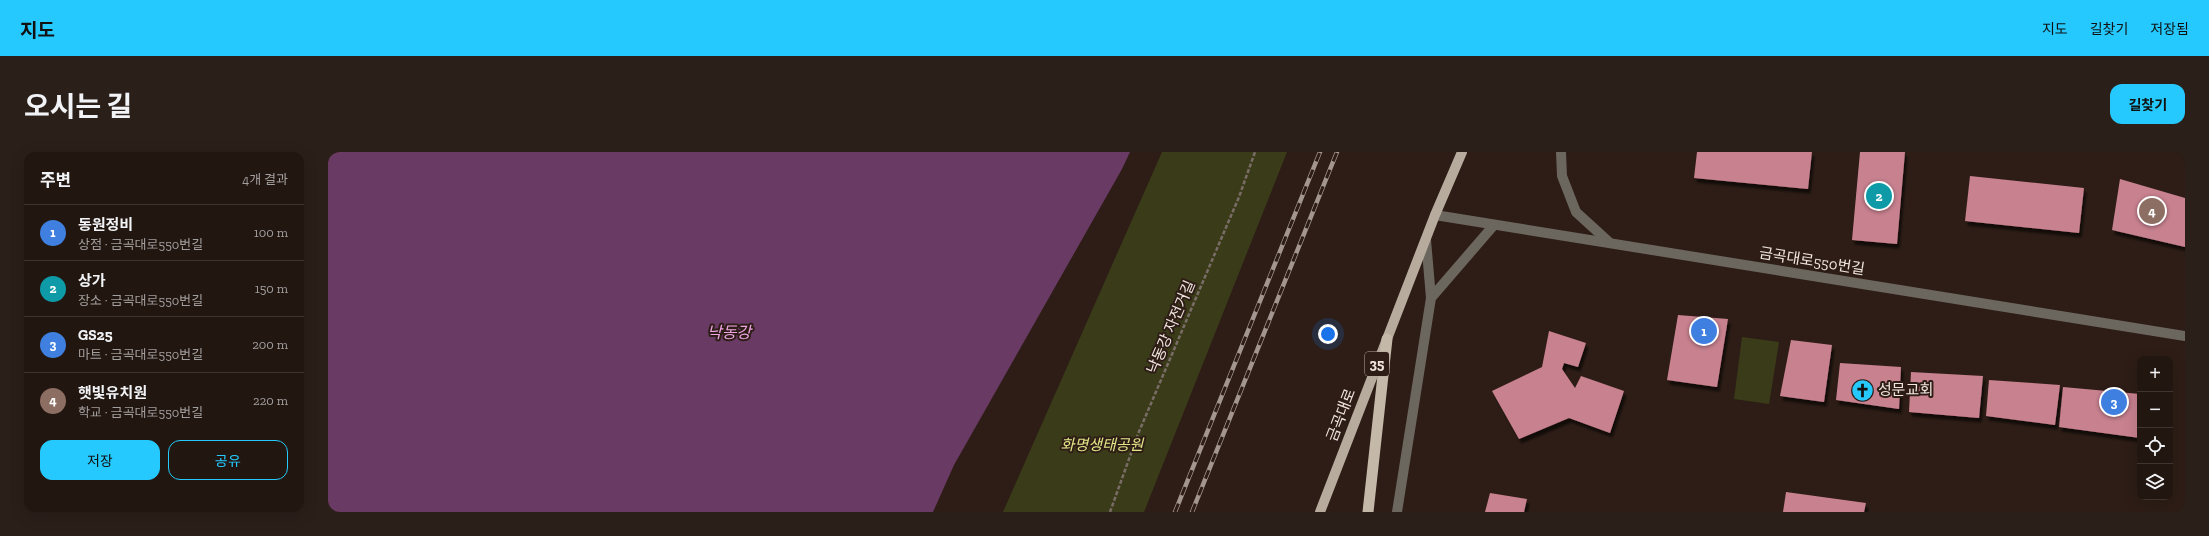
<!DOCTYPE html>
<html lang="ko">
<meta charset="utf-8">
<style>
:root{--surface:#221610;--page:#2a1f19;--text:#f1f3f6;--muted:#a29f9f;--line:#3f3530;--accent:#25c9fe}
body{margin:0;font-family:"Zilla Slab","Noto Sans KR",serif;background:var(--page);color:var(--text)}
.controls{position:absolute;right:12px;bottom:12px;display:grid;overflow:hidden;border-radius:8px;box-shadow:0 4px 16px #0002}
.controls button{width:36px;height:36px;display:grid;place-items:center;padding:0;border:0;border-bottom:1px solid var(--line);background:var(--surface);color:var(--text);font:20px sans-serif}
.you{position:absolute;left:1000px;top:182px;width:14px;height:14px;margin:-10px;border:3px solid #fff;border-radius:50%;background:#1a73e8;box-shadow:0 0 0 6px #1a73e833}
.badge{display:grid;place-items:center;width:26px;height:26px;border-radius:50%;background:var(--accent);color:#fff;font-size:13px;font-weight:700}
.pin{position:absolute;translate:-50% -50%;border:2px solid #fff;box-shadow:0 1px 4px #0006}
.list{margin:0;padding:0;list-style:none}
h2{display:flex;justify-content:space-between;align-items:center;height:52px;margin:0;padding:0 16px;font-size:17px}
h2 small{font-size:13px;font-weight:400;color:var(--muted)}
.list li{display:grid;grid-template-columns:26px 1fr auto;gap:12px;align-items:center;box-sizing:border-box;height:56px;padding:0 16px;border-top:1px solid var(--line)}
.list b{display:block;font-size:15px;white-space:nowrap}
.list p{margin:0;font-size:13px;white-space:nowrap;color:var(--muted)}
.list em{font-size:13px;font-style:normal;color:var(--muted)}
.actions{display:flex;gap:8px;padding:12px 16px}
.actions a{flex:1;padding:9px 0;border:1px solid var(--accent);border-radius:12px;text-align:center;font-size:14px;color:var(--accent)}
.actions .main{background:var(--accent);color:#111}
.icon{flex:none;width:22px;height:22px;fill:none;stroke:currentColor;stroke-width:2;stroke-linecap:round;stroke-linejoin:round}
.map{position:relative;flex:none;width:1857px;height:360px;overflow:hidden;border-radius:12px}
header{display:flex;align-items:center;gap:24px;box-sizing:border-box;height:56px;padding:0 20px;background:var(--accent);color:#111}
header strong{font-size:19px}
nav{display:flex;gap:22px;margin-inline-start:auto;font-size:14px}
.intro{display:flex;align-items:center;justify-content:space-between;box-sizing:border-box;height:96px;padding:0 24px}
h1{margin:0;font-size:28px}
.button{padding:10px 18px;border-radius:12px;background:var(--accent);color:#111;font-size:14px;font-weight:700}
main{display:flex;gap:24px;padding:0 24px}
aside{flex:1;background:var(--surface);border-radius:12px;box-shadow:0 4px 16px #0002}
.map>svg:first-child{display:block}
</style>
<header>
<strong>지도</strong>
<nav><a>지도</a><a>길찾기</a><a>저장됨</a></nav>
</header>
<div class="intro"><h1>오시는 길</h1><a class="button">길찾기</a></div>
<main>
<aside>
<h2>주변<small>4개 결과</small></h2>
<ul class="list">
<li><span class="badge" style="background:#3f7fe0">1</span><div><b>동원정비</b><p>상점 · 금곡대로550번길</p></div><em>100 m</em></li>
<li><span class="badge" style="background:#0f9aa8">2</span><div><b>상가</b><p>장소 · 금곡대로550번길</p></div><em>150 m</em></li>
<li><span class="badge" style="background:#3f7fe0">3</span><div><b>GS25</b><p>마트 · 금곡대로550번길</p></div><em>200 m</em></li>
<li><span class="badge" style="background:#8d6e63">4</span><div><b>햇빛유치원</b><p>학교 · 금곡대로550번길</p></div><em>220 m</em></li>
</ul>
<div class="actions"><a class="main">저장</a><a>공유</a></div>
</aside>
<div class="map">
<svg width="1857" height="360" viewBox="0 0 1857 360">
<defs>
<filter id="shadow"><feDropShadow dx="2.5" dy="4.5" stdDeviation="1" flood-color="#0009"/></filter>
</defs>
<rect width="100%" height="100%" fill="#2d1d16"/>
<g fill="#3a3c19">
<path d="M834,0H959L816,360H675Z"/>
<path d="M1414,185L1451,190L1441,252L1406,247Z"/>
</g>
<path fill="#693a63" d="M0,0H802L794,17L626,313L605,360H0Z"/>
<g fill="#c8818f" filter="url(#shadow)">
<path d="M1369,0H1484L1480,37L1366,26Z"/>
<path d="M1532,0H1577L1569,92L1524,88Z"/>
<path d="M1642,24L1756,36L1751,81L1637,69Z"/>
<path d="M1792,27L1857,46V95L1784,78Z"/>
<path d="M1350,163L1400,167L1389,235L1339,228Z"/>
<path d="M1221,179L1258,191L1250,215L1236,211L1234,217L1247,236L1253,224L1296,239L1282,281L1241,266L1191,287L1164,239L1214,215Z"/>
<path d="M1463,188L1504,193L1496,250L1452,244Z"/>
<path d="M1512,211L1573,215L1571,257L1508,248Z"/>
<path d="M1583,220L1655,224L1651,266L1581,260Z"/>
<path d="M1661,228L1732,233L1727,273L1658,264Z"/>
<path d="M1735,235L1812,242V286L1731,275Z"/>
<path d="M1458,340L1538,351L1536,360H1455Z"/>
<path d="M1162,341L1199,347L1196,360H1157Z"/>
</g>
<g fill="none" stroke-linecap="round" stroke-linejoin="round">
<path stroke="#7a6c66" stroke-width="2.5" stroke-dasharray="4 2" stroke-linecap="butt" d="M782,360L810,282L911,45L927,0"/>
<g stroke="#6b665e" stroke-width="10">
<path d="M1233,0L1234,24L1248,60L1282,91"/>
<path d="M1107,63L1857,184"/>
<path d="M1098,88L1103,146"/>
<path d="M1069,360L1103,146L1166,73"/>
</g>
<path stroke="#b6ab9c" stroke-width="10" d="M992,360L1107,63L1134,0"/>
<path stroke="#c4b8a8" stroke-width="11" d="M1040,360L1059,187"/>
<defs>
<g id="rail">
<path d="M847,360L992,0"/>
<path d="M864,360L1009,0"/>
</g>
</defs>
<use href="#rail" stroke="#a3958f" stroke-width="4.5"/>
<use href="#rail" stroke="#2d1d16" stroke-width="3" stroke-dasharray="9" stroke-linecap="butt"/>
</g>
<defs>
<symbol id="church-disc" viewBox="-11 -11 22 22"><circle r="9.5" fill="#25c9fe" stroke="#2d1d16"/><path d="M-1.2-6h2.4v3.5h3.3v2.4h-3.3V6h-2.4V-.1h-3.3v-2.4h3.3Z" fill="#111"/></symbol>
</defs>
<g fill-rule="evenodd">
<use href="#church-disc" x="1522" y="226" width="25" height="25"/>
</g>
<g text-anchor="middle" stroke-width="4" stroke-linejoin="round" paint-order="stroke">
<rect fill="#2d1d16" stroke="#b6a9a3" stroke-width="1" x="1037" y="200" width="24" height="24" rx="3"/>
<g font-size="14" font-weight="bold" fill="#f1e5e0">
<text x="1049" y="217">35</text>
</g>
<g font-size="15" fill="#f1e5e0" stroke="#2d1d16">
<text transform="translate(1484 109) rotate(9)" y="5">금곡대로550번길</text>
<text transform="translate(843 175) rotate(-67)" y="5">낙동강 자전거길</text>
<text transform="translate(1013 263) rotate(-69)" y="5">금곡대로</text>
</g>
<g font-size="15" fill="#f1e5e0" stroke="#2d1d16" text-anchor="start">
<text x="1550" y="243">성문교회</text>
</g>
<g font-size="15" font-style="italic" fill="#e1e687" stroke="#2d1d16">
<text x="774" y="298">화명생태공원</text>
</g>
<g font-size="16" font-style="italic" fill="#eea4e3" stroke="#2d1d16">
<text x="401" y="186">낙동강</text>
</g>
</g>
</svg>
<div class="controls">
<button>+</button>
<button>−</button>
<button><svg class="icon" aria-label="locate" viewBox="0 0 24 24"><circle cx="12" cy="12" r="6"/><path d="M12 2v4M12 18v4M2 12h4M18 12h4"/></svg></button>
<button><svg class="icon" aria-label="layers" viewBox="0 0 24 24"><path d="M12 4l9 5-9 5-9-5zM3 14l9 5 9-5"/></svg></button>
</div>
<div class="you"></div>
<div class="pin badge" style="left:1376px;top:179px;background:#3f7fe0">1</div>
<div class="pin badge" style="left:1551px;top:44px;background:#0f9aa8">2</div>
<div class="pin badge" style="left:1786px;top:250px;background:#3f7fe0">3</div>
<div class="pin badge" style="left:1824px;top:59px;background:#8d6e63">4</div>
</div>
</main>
